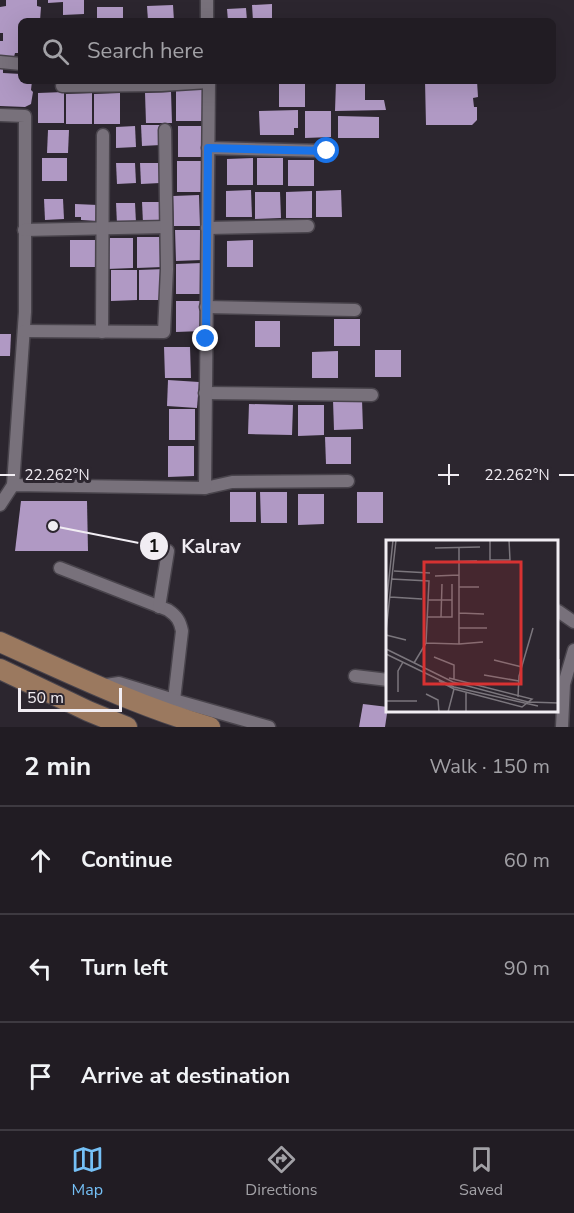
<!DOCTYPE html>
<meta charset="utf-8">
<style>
:root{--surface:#211c23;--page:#2d2930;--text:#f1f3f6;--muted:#a2a1a6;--line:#3e3a41;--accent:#75c0f6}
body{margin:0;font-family:"Nunito Sans",sans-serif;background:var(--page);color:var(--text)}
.scale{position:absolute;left:18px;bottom:15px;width:104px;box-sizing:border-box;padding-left:6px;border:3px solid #f1edf3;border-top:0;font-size:16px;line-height:21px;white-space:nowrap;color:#f1edf3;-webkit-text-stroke:4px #2c262f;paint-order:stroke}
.stop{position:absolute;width:18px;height:18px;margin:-14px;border:4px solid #1a73e8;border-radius:50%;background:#fff}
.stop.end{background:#1a73e8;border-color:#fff;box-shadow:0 2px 6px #0008}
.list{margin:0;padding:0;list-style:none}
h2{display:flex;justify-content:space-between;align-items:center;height:78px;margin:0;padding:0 24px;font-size:26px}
h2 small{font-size:20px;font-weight:400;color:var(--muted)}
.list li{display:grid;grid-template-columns:39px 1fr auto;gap:18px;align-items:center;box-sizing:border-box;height:108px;padding:0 24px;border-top:2px solid var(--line)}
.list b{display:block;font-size:22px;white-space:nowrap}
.list em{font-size:20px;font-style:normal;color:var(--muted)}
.icon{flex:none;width:33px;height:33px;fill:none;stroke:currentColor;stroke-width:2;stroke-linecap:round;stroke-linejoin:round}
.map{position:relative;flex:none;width:574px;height:727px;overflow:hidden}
.search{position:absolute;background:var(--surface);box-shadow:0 6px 24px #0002;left:18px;right:18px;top:18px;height:66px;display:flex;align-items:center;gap:15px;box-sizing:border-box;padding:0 21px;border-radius:9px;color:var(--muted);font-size:22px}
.sheet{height:402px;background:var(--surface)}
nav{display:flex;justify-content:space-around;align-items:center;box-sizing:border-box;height:84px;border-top:2px solid var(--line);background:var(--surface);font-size:16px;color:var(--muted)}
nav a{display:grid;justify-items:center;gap:3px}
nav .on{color:var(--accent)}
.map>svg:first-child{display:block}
</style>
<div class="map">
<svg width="574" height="727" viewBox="0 0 574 727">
<rect width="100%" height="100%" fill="#2c262f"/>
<g fill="#b099c4">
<path d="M6,0H37V6L41,7L40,21H21V53H15L14,57H0V41H3V33H0V7L6,6Z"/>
<path d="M48,0H84V14L63,15V2L48,3Z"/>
<path d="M272,4V21H253L252,5Z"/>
<path d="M173,5L174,21H148L147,6Z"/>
<rect x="97" y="7" width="26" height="14"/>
<path d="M246,8L247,21H228L227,9Z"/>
<path d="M473,18V21H461V19Z"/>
<path d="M0,68L3,69V73L21,74V81H32L31,90L33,92L31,104L25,107L0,106Z"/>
<rect x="279" y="81" width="26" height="26"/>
<path d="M336,81H365V100H384L386,110L335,111Z"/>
<path d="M425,81H477L478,97L473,98L474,107H477V120L472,125H426Z"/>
<rect x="176" y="90" width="26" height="31"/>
<path d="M64,92V123H38V93Z"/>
<path d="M171,92L172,123H146L145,93Z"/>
<path d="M92,93V124H66V94Z"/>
<path d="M120,93V124H94V94Z"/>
<path d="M298,110V128H294V135H260L259,111Z"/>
<path d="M305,111H331V137L305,138Z"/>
<path d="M338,116L379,117V138H338Z"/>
<path d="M141,125H160L161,145L142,146Z"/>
<path d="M135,126L136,147L116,148V127Z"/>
<path d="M178,126H204L205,157H178Z"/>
<path d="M48,130H69L68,153H47Z"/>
<rect x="42" y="158" width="25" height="23"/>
<path d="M253,158V185H227V159Z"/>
<rect x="257" y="158" width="26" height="27"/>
<rect x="288" y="160" width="26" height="26"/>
<path d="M177,161H202L203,192H177Z"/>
<path d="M116,163H135L136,183L117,184Z"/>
<path d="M140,163H159L160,183L141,184Z"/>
<path d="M251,190L252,217H226V191Z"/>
<path d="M341,190L342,217H316V191Z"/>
<path d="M312,191V218H286V192Z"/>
<path d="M255,192H280L281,218L255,219Z"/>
<path d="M199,195L200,226H174L173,196Z"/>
<path d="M44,199H63L64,219L45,220Z"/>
<path d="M142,202H162V222L143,223Z"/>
<path d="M116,203H135L136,223L117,224Z"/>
<path d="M75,204L98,205V221L81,220V217H75Z"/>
<path d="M175,230H201L202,260L176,261Z"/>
<path d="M137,237H163V267L137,268Z"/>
<path d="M107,238H133V268L107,269Z"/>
<rect x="70" y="240" width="26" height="27"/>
<path d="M253,240V267H227V241Z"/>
<path d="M202,263V294H176V264Z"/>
<path d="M165,269V300H139V270Z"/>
<path d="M111,270H137V300L111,301Z"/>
<path d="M176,301H202V331L176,332Z"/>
<rect x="334" y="319" width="26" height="27"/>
<rect x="255" y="321" width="25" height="26"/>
<path d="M0,334H11L10,356H0Z"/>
<path d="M164,347H190L191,378H165Z"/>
<rect x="375" y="350" width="26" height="27"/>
<path d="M338,351V378H312V352Z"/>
<path d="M168,380L199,382L197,408L167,406Z"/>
<path d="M333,400H362L363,429L334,430Z"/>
<path d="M249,404L293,405L292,435L248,434Z"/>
<path d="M298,405H324V435L298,436Z"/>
<rect x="169" y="409" width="26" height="31"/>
<path d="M325,437H351V464H326Z"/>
<path d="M168,446H194V476L168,477Z"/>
<rect x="230" y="492" width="26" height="30"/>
<path d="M260,492H287V523H261Z"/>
<rect x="357" y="492" width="26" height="31"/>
<path d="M298,494H324V524L298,525Z"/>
<path d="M21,501H87L88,551H15Z"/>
<path d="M363,704L388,707L385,727H359Z"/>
</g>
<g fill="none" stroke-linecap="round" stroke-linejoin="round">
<defs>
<g id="street">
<path d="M207,0V21"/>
<path d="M0,62L21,64"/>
<path d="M62,86L161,85L209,82"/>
<path d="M0,115L25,116V312L13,485"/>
<path d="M208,148L327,151"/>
<path d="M207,228L308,226"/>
<path d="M24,230L166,227"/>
<path d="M206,307L355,310"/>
<path d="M24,331L164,332L167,269L165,130"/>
<path d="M102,332L103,135"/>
<path d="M205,393L372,395"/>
<path d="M205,488L232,482L348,481"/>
<path d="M0,505L13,485L205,488L209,81"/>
<path d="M60,568L168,610C177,616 180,621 182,631L174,700"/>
<path d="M159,607L168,551"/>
<path d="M558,611L574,622"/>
<path d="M355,676L388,680"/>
<path d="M100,686L119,683L174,700L269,727"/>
<path d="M562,727L564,684L574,650"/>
</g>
<g id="primary">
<path d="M0,642C69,673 137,706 210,727"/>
<path d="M0,669L88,711L127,727"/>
</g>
</defs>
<use href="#street" stroke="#49444c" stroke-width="15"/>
<use href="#primary" stroke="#49444c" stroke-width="22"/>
<use href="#street" stroke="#78717b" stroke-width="12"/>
<use href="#primary" stroke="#9b795f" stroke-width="20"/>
</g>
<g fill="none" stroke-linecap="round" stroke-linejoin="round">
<path stroke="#1a73e8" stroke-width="8" d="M206,339L208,148L327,151"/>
</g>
<path fill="none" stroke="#f1edf3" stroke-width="2" d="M449,464V485M0,475H15M438,475H459M559,475H574"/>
<g transform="translate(386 540)">
<rect width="172" height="172" fill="#2c262f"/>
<path fill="none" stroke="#7b767d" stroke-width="1.5" d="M104,0V20H124L123,0M49,8L94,7M53,22L91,21M8,31L44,33M49,36L73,35M5,39L43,41L40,103M73,47H93M4,57L36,59M42,60H66M0,67L7,0M73,73L98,74M42,77H66V44M55,77L56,44M73,88H101M0,91L10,0M0,95L20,100M73,104L97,102M0,109L67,142L142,162L173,163M0,114L68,147L152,166M48,117L68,125V139M173,119V169M108,120L136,127M28,123L40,103L73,104V8M98,135L133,141M53,141L68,149L136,167L146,159L63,138M12,152V131L17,122M40,154L52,160L53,172M132,157L133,136L147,88M0,161H31M62,172L68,149M80,172V153"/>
<path fill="#d73232" fill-opacity="0.15" stroke="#d73232" stroke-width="3" d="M38,22H135V144H38Z"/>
<rect width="172" height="172" fill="none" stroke="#f1edf3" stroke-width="3"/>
</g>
<g font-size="15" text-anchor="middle" fill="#f1edf3" stroke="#2c262f" stroke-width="6" stroke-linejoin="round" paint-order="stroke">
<text x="57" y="480">22.262°N</text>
<text x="517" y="480">22.262°N</text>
</g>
<path fill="none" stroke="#f1edf3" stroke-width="2" d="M53 526L154 546"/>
<g fill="#f1edf3" stroke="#2c262f" stroke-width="2">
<circle cx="53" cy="526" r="6"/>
<circle cx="154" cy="546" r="15"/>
</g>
<g font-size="18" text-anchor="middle" font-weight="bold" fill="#111">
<text x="154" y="552">1</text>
</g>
<g font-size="20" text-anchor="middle" font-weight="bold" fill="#f1edf3" stroke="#2c262f" stroke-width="6" stroke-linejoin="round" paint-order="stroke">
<text x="211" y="553">Kalrav</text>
</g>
</svg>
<div class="scale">50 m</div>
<div class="stop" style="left:327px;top:151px"></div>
<div class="stop end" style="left:206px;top:339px"></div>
<div class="search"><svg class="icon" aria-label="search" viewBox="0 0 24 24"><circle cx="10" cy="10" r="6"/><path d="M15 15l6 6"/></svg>Search here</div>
</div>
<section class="sheet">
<h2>2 min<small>Walk · 150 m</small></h2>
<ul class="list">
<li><svg class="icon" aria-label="ahead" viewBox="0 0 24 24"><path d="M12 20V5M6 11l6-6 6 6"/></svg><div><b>Continue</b></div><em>60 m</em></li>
<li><svg class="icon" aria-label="left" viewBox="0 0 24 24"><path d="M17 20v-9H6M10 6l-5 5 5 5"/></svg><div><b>Turn left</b></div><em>90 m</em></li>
<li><svg class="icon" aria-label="arrive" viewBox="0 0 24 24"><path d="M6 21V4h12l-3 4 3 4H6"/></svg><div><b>Arrive at destination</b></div></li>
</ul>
</section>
<nav>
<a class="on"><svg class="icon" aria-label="map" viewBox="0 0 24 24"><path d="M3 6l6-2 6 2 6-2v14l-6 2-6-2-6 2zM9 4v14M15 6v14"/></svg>Map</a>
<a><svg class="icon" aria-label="directions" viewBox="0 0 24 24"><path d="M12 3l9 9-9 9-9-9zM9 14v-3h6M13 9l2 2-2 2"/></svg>Directions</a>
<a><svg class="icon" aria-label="saved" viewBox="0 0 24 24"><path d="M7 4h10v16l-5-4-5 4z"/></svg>Saved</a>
</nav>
